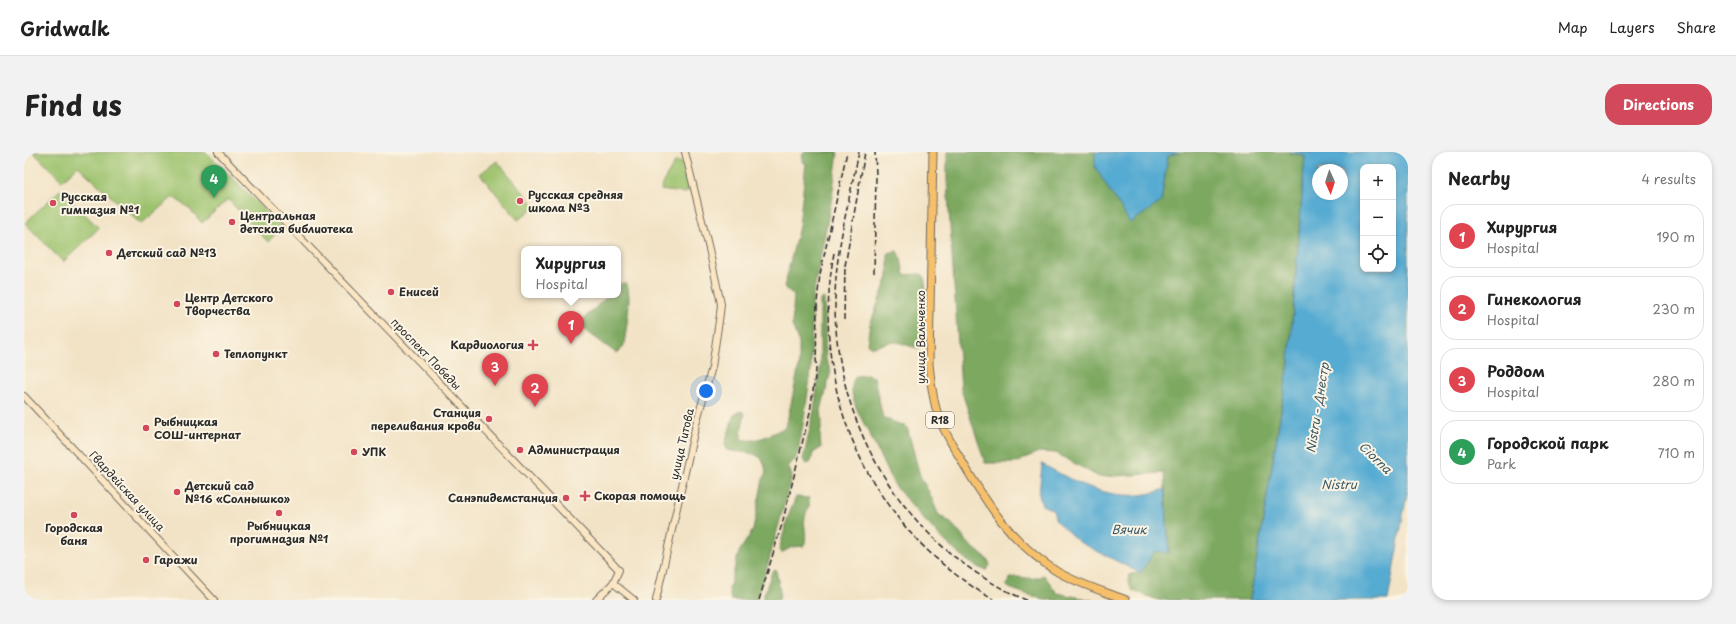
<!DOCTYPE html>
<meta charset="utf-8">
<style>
:root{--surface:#fff;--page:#f2f2f2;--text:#222;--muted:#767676;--line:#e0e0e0;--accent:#d1495b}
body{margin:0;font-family:"Playpen Sans",sans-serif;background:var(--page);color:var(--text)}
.controls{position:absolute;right:12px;top:12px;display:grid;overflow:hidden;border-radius:8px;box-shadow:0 2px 6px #0003}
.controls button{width:36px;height:36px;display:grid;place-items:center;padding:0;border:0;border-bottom:1px solid var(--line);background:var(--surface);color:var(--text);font:20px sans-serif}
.compass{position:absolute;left:1288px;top:12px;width:36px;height:36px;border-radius:50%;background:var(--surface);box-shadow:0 2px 6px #0003;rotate:177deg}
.you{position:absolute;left:682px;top:239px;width:14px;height:14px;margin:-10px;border:3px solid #fff;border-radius:50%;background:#1a73e8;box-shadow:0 0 0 6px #1a73e833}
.badge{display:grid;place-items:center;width:26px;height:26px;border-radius:50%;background:var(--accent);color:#fff;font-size:13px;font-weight:700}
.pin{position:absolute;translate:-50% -33px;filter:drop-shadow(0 1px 2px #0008)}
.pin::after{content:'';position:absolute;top:21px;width:14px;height:12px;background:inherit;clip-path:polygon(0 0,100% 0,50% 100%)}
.popup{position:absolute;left:497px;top:94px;width:100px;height:52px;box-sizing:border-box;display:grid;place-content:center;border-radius:8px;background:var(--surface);filter:drop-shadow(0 1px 3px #0005);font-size:13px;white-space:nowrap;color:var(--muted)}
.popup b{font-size:15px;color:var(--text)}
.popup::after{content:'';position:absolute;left:50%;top:100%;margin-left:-8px;border:8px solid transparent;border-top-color:var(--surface)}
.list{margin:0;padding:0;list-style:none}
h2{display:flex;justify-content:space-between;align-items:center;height:52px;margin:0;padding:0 16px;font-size:17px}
h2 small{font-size:13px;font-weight:400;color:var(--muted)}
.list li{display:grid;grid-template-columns:26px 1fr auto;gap:12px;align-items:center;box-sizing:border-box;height:64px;margin:0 8px 8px;padding:0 8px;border:1px solid var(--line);border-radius:16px}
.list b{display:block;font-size:15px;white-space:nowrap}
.list p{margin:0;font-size:13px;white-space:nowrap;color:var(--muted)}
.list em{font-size:13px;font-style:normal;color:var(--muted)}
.icon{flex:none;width:22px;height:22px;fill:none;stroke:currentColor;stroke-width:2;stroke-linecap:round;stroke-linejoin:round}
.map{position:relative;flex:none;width:1384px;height:448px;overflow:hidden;border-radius:16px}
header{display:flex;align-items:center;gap:24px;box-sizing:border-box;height:56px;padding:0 20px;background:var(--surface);border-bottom:1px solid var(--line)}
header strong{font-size:19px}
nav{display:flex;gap:22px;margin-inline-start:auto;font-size:14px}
.intro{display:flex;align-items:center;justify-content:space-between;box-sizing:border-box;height:96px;padding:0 24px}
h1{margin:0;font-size:28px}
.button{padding:10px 18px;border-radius:16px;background:var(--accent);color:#fff;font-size:14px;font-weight:700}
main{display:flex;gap:24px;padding:0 24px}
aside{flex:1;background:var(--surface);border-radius:16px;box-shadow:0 2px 6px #0003}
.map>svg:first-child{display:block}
</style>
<header>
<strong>Gridwalk</strong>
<nav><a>Map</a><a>Layers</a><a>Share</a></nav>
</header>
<div class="intro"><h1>Find us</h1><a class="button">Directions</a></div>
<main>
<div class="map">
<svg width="1384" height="448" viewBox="0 0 1384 448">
<rect width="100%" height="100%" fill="#fcf5e5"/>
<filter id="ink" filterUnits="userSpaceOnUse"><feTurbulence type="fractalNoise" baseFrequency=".025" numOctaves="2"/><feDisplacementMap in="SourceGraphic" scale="8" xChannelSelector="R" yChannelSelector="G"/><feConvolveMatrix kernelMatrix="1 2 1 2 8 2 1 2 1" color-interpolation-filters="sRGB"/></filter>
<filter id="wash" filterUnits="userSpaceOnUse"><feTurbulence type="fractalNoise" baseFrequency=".012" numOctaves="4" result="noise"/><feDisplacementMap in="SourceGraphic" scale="16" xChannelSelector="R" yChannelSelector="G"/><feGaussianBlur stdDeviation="0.9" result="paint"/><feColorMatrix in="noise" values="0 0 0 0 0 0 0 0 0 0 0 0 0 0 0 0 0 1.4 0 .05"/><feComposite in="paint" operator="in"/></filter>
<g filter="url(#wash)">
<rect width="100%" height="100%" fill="#f2e3c6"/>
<g fill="#9cc26d" stroke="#64764c">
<path d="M9,0H182L258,75L244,90L204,47L178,71L165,56L149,45L117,72L54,14L38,29Z"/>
<path d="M473,9L511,54L494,68L456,22Z"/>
<path d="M652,9L661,12L666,38L659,41L637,38L642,25Z"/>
<path d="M36,38L75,76L39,110L1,71Z"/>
</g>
<g fill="#7da860" stroke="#546a46">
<path d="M779,0H814L807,51L788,148L787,219L780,267L774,299L771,308L764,313L768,324L744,412L732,448H707L705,437L708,426L715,400L729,378L739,327C742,323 742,321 741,315C738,297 717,302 703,298L701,291L710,263L717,259L721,262L717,279V287C732,292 749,281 762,275L775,214V191L768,173L770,143L760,135L775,74L782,11L778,10Z"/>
<path d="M923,0H1071L1072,15L1137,50L1144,4L1156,0H1264L1281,4L1265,211L1226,448H1134L1108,438L1104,430L1106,422L1116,421L1131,399L1145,400L1140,321L1075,325L1032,301L1014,300L992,311H961L937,237L923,29Z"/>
<path d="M873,99L877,107L880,123L897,122L900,124C903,142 906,182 895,196C887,195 883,193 877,191C868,188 857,193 849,195L843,192L846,172L864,125V101Z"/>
<path d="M598,131L603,132C608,147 602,177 600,193L597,198L592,201L561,178L557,171L559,167L585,143H594V134Z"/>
<path d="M800,146L802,208L807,219L797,258L798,270L796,283L797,296L789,301L787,310L783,312L779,308L790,259L796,215V148Z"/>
<path d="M844,223L850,225L859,266L883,275L896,324L906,342L914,362L928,372L945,392L964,408L966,413L963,418C942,418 883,350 870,332C861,317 855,301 847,285C840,270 819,240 832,224Z"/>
<path d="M772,345L785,346C787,354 783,357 781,365C779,375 784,384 780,394L768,395L757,401L755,398L764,365Z"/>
<path d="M752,418L756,440L755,448H738L748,420Z"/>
<path d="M1020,423L1033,441L1068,448H1020L985,436L982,433L986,426C1002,422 1003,431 1020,423Z"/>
</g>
<g fill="#57abd2" stroke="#416b7e" fill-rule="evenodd">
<path d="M1071,0H1156L1144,4L1137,50L1106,71L1071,15Z"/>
<path d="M1264,0H1384V336L1364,448H1226L1265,211L1281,4ZM1339,15H1369V117H1339ZM1294,18H1318V42H1294Z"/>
<path d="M1018,312C1058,334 1095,354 1141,337L1145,401L1131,399L1116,421L1055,390L1032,369L1029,358L1018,353L1015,343Z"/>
</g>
</g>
<g filter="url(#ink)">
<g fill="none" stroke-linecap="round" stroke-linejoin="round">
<defs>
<g id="secondary">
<path d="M194,0L595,418L589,431L572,448"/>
<path d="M0,244L190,448"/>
<path d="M589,431L610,448"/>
<path d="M632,448L672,272L688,215L696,162L697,152L685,97L661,0"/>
</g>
<path id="primary" d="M909,0L905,212C907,229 908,246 914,263C919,278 928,292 936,306C962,351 988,391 1032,419C1054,432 1079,439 1102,448"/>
</defs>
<use href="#secondary" stroke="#716b61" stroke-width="8"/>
<use href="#primary" stroke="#716b61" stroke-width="9"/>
<use href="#secondary" stroke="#fbe6c4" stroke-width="6"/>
<use href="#primary" stroke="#f6c06b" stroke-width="7"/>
<g stroke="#2b2b2b" stroke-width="1.5" stroke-dasharray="6 3" stroke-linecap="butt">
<path d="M835,0C825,49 811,100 811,149C810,277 884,397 1002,448"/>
<path d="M810,101C784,241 846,377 970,448"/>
<path d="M850,121L852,24L851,0"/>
<path d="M820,168L821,114L841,0"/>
<path d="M735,448L758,372L786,260L792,218L793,150L796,122L823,0"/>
</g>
</g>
</g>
<g fill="#d1495b" stroke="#fcf5e5" stroke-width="1.5">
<circle cx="496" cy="49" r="4"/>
<circle cx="29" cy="51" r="4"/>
<circle cx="208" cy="70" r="4"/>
<circle cx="85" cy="101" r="4"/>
<circle cx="367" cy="140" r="4"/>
<circle cx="153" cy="152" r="4"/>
<path d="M507 187h4v4h4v4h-4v4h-4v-4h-4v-4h4z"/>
<circle cx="192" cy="202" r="4"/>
<circle cx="465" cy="267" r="4"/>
<circle cx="122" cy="276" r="4"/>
<circle cx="496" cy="298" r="4"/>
<circle cx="330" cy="300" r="4"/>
<circle cx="153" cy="340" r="4"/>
<path d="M559 338h4v4h4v4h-4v4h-4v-4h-4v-4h4z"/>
<circle cx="542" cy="346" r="4"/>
<circle cx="255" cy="361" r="4"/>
<circle cx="50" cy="363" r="4"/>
<circle cx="122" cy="408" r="4"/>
</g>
<g text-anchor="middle" stroke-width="4" stroke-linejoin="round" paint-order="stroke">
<rect fill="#fcf5e5" stroke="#6a6863" stroke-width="1" x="902" y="260" width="28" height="16" rx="3"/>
<g font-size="10" font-weight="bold" fill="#2b2b2b">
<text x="916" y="272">R18</text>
</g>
<g font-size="11" font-weight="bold" fill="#2b2b2b" stroke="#fcf5e5" text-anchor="start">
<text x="504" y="47">Русская средняя<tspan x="504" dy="13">школа №3</tspan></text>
<text x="37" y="49">Русская<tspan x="37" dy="13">гимназия №1</tspan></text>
<text x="216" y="68">Центральная<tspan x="216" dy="13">детская библиотека</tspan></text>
<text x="93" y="105">Детский сад №13</text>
<text x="375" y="144">Енисей</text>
<text x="161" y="150">Центр Детского<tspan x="161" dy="13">Творчества</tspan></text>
<text x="500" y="197" text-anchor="end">Кардиология</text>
<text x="200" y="206">Теплопункт</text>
<text x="457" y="265" text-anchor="end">Станция<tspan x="457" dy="13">переливания крови</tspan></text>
<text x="130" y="274">Рыбницкая<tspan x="130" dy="13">СОШ-интернат</tspan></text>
<text x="504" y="302">Администрация</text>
<text x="338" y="304">УПК</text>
<text x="161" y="338">Детский сад<tspan x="161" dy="13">№16 «Солнышко»</tspan></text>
<text x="570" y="348">Скорая помощь</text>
<text x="534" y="350" text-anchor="end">Санэпидемстанция</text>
<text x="255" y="378" text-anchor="middle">Рыбницкая<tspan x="255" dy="13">прогимназия №1</tspan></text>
<text x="50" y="380" text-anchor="middle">Городская<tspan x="50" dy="13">баня</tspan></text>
<text x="130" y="412">Гаражи</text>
</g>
<g font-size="11" fill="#2b2b2b" stroke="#fcf5e5">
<text transform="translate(897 185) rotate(-90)" y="4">улица Вальченко</text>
<text transform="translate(402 202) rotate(46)" y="4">проспект Победы</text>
<text transform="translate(658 292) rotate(-77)" y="4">улица Титова</text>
<text transform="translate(103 339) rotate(47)" y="4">Гвардейская улица</text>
</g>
<g font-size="12" font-style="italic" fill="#3a5865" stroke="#fcf5e5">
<text transform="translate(1294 256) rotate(-81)" y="4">Nistru - Днестр</text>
<text transform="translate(1351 306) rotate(44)" y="4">Ciorna</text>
<text x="1315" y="337">Nistru</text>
<text x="1105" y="382">Вячик</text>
</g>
</g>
</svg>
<div class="controls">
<button>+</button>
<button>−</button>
<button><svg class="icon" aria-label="locate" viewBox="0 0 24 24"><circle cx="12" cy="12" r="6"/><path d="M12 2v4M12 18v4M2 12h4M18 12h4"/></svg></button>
</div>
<svg class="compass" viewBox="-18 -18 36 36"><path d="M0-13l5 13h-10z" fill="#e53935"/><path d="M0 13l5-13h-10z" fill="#767676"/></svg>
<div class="you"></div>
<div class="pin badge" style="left:547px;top:192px;background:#e0444e">1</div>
<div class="popup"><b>Хирургия</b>Hospital</div>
<div class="pin badge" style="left:511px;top:255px;background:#e0444e">2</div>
<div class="pin badge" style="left:471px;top:234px;background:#e0444e">3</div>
<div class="pin badge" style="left:190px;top:46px;background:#2e9e5b">4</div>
</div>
<aside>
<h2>Nearby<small>4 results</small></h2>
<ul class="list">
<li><span class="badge" style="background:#e0444e">1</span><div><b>Хирургия</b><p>Hospital</p></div><em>190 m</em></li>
<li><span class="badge" style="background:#e0444e">2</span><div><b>Гинекология</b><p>Hospital</p></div><em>230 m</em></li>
<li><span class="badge" style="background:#e0444e">3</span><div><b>Роддом</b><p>Hospital</p></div><em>280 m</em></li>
<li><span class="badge" style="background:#2e9e5b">4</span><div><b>Городской парк</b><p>Park</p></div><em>710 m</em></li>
</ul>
</aside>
</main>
